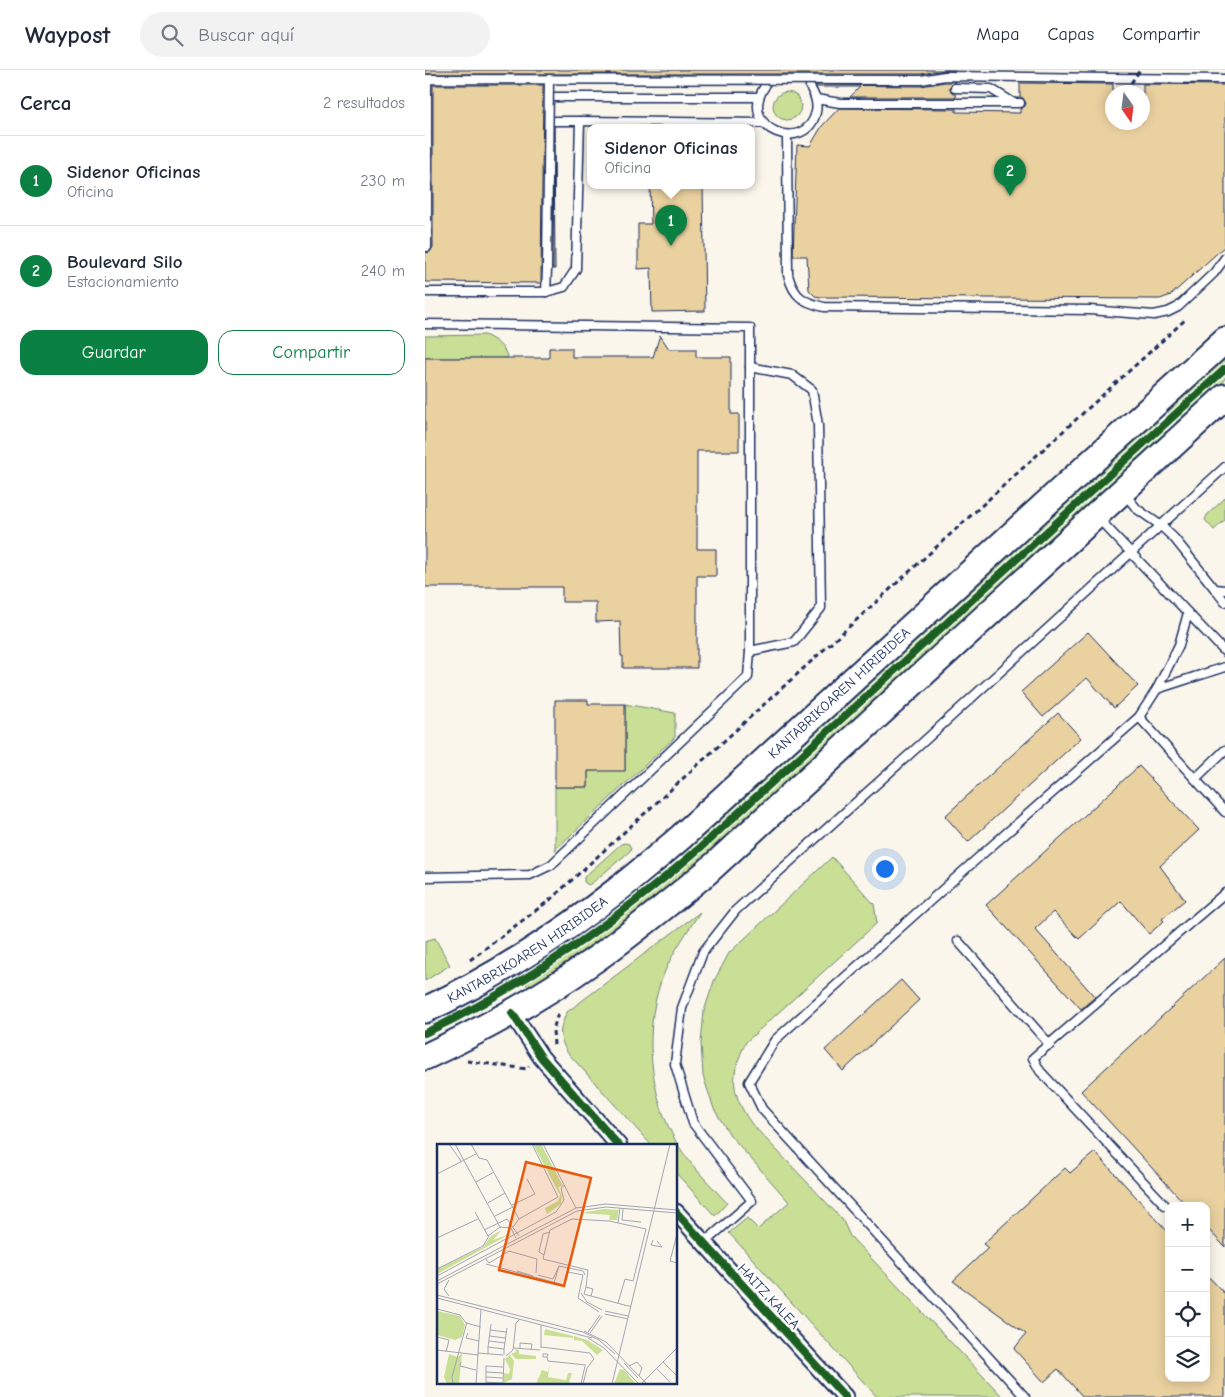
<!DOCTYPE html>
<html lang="es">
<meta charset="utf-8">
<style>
:root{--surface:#fff;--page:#f2f2f3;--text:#1f2937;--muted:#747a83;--line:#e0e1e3;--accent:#0b8043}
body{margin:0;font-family:"Comic Neue",sans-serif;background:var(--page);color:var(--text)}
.controls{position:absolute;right:15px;bottom:15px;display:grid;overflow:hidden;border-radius:10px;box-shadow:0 2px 12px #0003}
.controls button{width:45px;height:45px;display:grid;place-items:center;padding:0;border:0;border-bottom:1px solid var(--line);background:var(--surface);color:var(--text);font:25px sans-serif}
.compass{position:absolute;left:680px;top:15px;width:45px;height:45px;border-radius:50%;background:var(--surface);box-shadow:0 2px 12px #0003;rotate:166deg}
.you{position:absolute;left:459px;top:798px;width:18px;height:18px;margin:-12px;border:4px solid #fff;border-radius:50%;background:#1a73e8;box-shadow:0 0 0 8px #1a73e833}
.badge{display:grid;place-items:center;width:32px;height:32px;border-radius:50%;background:var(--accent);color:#fff;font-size:16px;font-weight:700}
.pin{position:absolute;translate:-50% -41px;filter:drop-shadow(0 1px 2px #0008)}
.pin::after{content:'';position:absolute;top:26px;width:18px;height:15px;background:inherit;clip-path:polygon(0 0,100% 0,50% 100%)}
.popup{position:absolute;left:162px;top:54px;width:168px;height:65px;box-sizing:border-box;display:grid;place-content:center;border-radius:10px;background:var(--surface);filter:drop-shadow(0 1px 4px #0005);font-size:16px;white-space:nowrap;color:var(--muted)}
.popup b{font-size:19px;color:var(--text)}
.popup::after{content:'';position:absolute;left:50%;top:100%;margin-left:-10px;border:10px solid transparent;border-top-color:var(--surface)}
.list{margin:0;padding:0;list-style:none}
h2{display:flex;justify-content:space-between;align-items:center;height:65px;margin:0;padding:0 20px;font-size:21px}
h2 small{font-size:16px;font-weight:400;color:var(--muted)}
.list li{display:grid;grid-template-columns:32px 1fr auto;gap:15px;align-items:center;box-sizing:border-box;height:90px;padding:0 20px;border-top:1px solid var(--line)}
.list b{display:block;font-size:19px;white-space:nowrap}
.list p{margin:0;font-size:16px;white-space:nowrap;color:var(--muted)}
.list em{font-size:16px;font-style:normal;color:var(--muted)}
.actions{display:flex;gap:10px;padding:15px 20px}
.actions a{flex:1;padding:11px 0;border:1px solid var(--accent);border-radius:15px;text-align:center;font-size:18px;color:var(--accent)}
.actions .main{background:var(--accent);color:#fff}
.icon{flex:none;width:28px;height:28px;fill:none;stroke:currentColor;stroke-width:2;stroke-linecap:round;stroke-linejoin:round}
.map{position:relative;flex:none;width:800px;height:1327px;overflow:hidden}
header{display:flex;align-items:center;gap:30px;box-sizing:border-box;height:70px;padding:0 25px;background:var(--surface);border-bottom:1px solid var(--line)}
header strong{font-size:24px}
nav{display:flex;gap:28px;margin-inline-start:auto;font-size:18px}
.search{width:350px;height:45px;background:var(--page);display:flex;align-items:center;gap:12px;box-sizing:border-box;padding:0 18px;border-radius:28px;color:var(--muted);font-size:19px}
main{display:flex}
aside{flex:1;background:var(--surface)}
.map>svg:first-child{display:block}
</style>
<header>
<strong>Waypost</strong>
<div class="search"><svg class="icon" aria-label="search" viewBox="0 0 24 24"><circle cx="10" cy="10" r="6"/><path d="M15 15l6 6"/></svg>Buscar aquí</div>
<nav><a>Mapa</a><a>Capas</a><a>Compartir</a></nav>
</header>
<main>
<aside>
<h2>Cerca<small>2 resultados</small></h2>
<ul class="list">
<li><span class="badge">1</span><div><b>Sidenor Oficinas</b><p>Oficina</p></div><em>230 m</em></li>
<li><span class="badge">2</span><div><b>Boulevard Silo</b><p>Estacionamiento</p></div><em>240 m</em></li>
</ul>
<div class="actions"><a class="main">Guardar</a><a>Compartir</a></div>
</aside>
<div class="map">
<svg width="800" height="1327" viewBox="0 0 800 1327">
<rect width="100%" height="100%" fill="#fbf6ec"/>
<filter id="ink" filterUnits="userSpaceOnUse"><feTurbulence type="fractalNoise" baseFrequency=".02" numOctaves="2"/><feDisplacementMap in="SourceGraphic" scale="10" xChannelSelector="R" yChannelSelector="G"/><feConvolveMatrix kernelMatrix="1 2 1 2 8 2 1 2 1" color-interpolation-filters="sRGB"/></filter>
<g filter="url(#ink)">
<g fill="#c8df95" stroke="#72877a">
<circle cx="362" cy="36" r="14"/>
<path d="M60,265C72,271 78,275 83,288H0V266Z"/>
<path d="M800,288V295L745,345L742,341Z"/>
<path d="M800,304V310L753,353L750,350Z"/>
<path d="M731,351L734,354L266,782C212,827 156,869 96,906L94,903L150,867L201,830L263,779Z"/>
<path d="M739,359L742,363L274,791C220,838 163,879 103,917L101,914C161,876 217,834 271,788Z"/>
<path d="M800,428V450L789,460L780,450L782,445Z"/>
<path d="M200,634L250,643V667L130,780V717H163V701L200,700Z"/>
<path d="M200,773L204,774L206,779L204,782L167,813L163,815L159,812V807L196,774Z"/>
<path d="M407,787L449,834L452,853L321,972C305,1005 305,1022 326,1053L417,1149L425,1166L578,1327H452L304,1163L322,1148L333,1159L364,1132L305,1065L289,1039L278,1006L276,973L279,941L289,911L304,883Z"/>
<path d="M275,842C263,861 249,880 240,901C217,954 223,1025 253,1075C266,1096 286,1115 302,1133L290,1146L251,1103V1076H227L142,982C133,965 134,959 142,942Z"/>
<path d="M10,868L25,895L0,911V871Z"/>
</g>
<g fill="#ead1a0" stroke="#1b2f5e">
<path d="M0,0H530H519L496,4H0Z"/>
<path d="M520,12H530L526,15L524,18L527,22L530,24L531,27H425L435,17H391V15L496,16Z"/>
<path d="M595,13L688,14V52H718V14L800,15V176L746,225L735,229L396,227L390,226L384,220L382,186H368L372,75L385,76L397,56L414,38L531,39V42L595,43V39L600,36L601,33L598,28L595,27Z"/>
<path d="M8,15H118L116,213L0,212V183L5,182L8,177Z"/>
<path d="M129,56L130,199H128Z"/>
<path d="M225,115H278L280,241L227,242L226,198L213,199V154H226Z"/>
<path d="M235,265L244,279H271V287H306V344H314V381H272V479H291V506H272V598H198V586H196L195,551L171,552V532H137V517H0V288H124V278H147V287H228Z"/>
<path d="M663,562L713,616L689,638L662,608L618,647L596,622Z"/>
<path d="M130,630H163V634H200V701H163V717H130Z"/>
<path d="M633,643L656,668L543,772L520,746Z"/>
<path d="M714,696L774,760L735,796L760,830L737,849L739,851L724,864L696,831L654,869L628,842L610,859L670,927L656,939L561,835Z"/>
<path d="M800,888V1177L781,1157V1136H762L656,1021Z"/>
<path d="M476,910L494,930L418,1001L400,980Z"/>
<path d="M670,1082L744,1163V1308H781V1204L800,1224V1327H658L633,1299L619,1312L589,1279L601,1264L528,1211L563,1178L558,1174L640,1098L645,1103Z"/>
</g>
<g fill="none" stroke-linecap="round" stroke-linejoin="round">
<defs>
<g id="service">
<path d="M682,8L800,9"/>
<path d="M340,16C311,59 381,86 391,42C393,33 390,25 385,17"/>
<path d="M530,18L566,19L587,32"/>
<path d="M130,27H334"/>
<path d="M391,29L415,33H595"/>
<path d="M130,51H155"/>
<path d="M362,65L363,205C369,227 378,232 399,237L665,240L729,245L743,242L753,237L789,203L800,188"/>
<path d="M0,222H121L139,217L151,199L155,51L339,53"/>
<path d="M121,222L122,199"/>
<path d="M0,254L325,258V581L323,607L126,795L105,805L0,807"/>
<path d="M325,297L367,305L387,320L393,355L396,538L369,572L325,581"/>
<path d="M699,423L712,439L735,455L749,468L790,519L800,520"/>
<path d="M673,448L800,582"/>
<path d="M790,519L800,532"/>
<path d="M763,543L754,575L732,619L714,647L800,742"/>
<path d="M732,619L800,597"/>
<path d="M770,709L800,680"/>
<path d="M533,871L625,975"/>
<path d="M740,1135L615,1001L608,988L800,823"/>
<path d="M279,1173L327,1131L268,1053L250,994L257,938L278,882L311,840L496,674L800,397"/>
<path d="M600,1327L337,1039L324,1012L350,970L554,787L714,647"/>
</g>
<g id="minor">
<path d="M87,943L116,987L194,1076"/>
<path d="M251,1142L420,1327"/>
</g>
<g id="primary">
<path id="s1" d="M0,940C65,910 135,865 191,821C214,803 235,785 256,767L800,270"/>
<path d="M0,987C57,960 113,930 165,893C206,865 244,833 282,802L800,327"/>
</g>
</defs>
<use href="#service" stroke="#1b2f5e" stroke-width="11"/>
<use href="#minor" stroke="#1b2f5e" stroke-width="19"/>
<use href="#primary" stroke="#1b2f5e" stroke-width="29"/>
<g stroke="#1b2f5e" stroke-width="3" stroke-dasharray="5 4" stroke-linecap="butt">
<path d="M45,890L126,829L761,249"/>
<path d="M129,975L128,960L134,940"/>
<path d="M42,991L102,999L104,996"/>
</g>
<use href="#service" stroke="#fff" stroke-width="8"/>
<use href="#minor" stroke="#fff" stroke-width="15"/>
<use href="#primary" stroke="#fff" stroke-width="25"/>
<defs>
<g id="service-bridge">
<path d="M0,177H2V9L496,10L520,6L682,8"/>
<path d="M122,199L124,9"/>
</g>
</defs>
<use href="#service-bridge" stroke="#1b2f5e" stroke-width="11" stroke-linecap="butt"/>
<path stroke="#1b2f5e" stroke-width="3" stroke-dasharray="5 4" stroke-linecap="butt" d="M706,13L715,0"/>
<use href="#service-bridge" stroke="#fff" stroke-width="8"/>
<defs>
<g id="cycleway">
<path d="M87,943L116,987L194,1076"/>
<path d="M0,963C102,915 191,850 276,777L800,299"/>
<path d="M251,1142L420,1327"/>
</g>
</defs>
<use href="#cycleway" stroke="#fff" stroke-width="11"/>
<use href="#cycleway" stroke="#1b5e20" stroke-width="8"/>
</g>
</g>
<g text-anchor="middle" stroke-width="5" stroke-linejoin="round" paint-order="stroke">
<g font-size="14" fill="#1b2f5e" stroke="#fff">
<text dy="5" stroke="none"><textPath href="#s1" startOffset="524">KANTABRIKOAREN HIRIBIDEA</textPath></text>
<text dy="5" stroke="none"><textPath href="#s1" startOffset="119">KANTABRIKOAREN HIRIBIDEA</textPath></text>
<text transform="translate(344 1226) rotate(47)" y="5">HAITZ KALEA</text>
</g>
</g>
<g transform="translate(12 1074)">
<rect width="240" height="240" fill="#fbf6ec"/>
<path d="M96,0H104L126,42L121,43L125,52L124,60L110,70L108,64L121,57L123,51ZM167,65L182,66L180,76H172L173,71L143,69ZM65,86L56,96L73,90L0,130V125L46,103L54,92ZM0,167L23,172L28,181L25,193L18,196L0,191ZM108,185L136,192V194L107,191ZM137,192L150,196L166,206L160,211L145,197L137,196ZM78,205L82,206V210L99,212V215H79L74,210L79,208ZM25,209L22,240H10L7,233L12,210L21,213ZM73,211L77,217L75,235L67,239V229L72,230L73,225L68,215ZM113,219L111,233L129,236L131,229H135L132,239L99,240L105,226L111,228ZM183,225L187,226L199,240H177Z" fill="#c8df95"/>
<path fill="none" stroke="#a1a6b3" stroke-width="1" d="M12,0L24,17M18,0L63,83L74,84L79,94M34,0L42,14L50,16L82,75L76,83M106,0L139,64M0,30L39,10M39,38L57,28M51,59L68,49M75,61L98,50L90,35M186,65L185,76L204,78M38,68L51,92L63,83M58,72L76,63M82,75L121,53L95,0M181,79L183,64M47,86L70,75L82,92M240,90L233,117L240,119M0,94L41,75M216,96L214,101L225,103L220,97M107,111L102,108L106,90L113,88M49,115L52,119L72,107L100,115L99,129M49,120L127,141L131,128L146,131L141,154L162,168M0,125L46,102L52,92M80,127L96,132M101,131L116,135L122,122L146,127L148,131M0,132L119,68L127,56L124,44L128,41M12,136L7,145L12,152M0,137L139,64L169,60L240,66M117,139L122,122M0,140L140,67L169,63L240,69M149,143L151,126L106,115L113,86L135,75L172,77L209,85L196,137L188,135L181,159M144,149L150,158L165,166M0,151L146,188L162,196L178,210M154,152L156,145L149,143L147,150L154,152L191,162H194M0,154L155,194M0,165L23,171L29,179L44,183M168,167L191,172M168,170L191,175M53,186L69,188M147,187L169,198L210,240M151,188L163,171M31,189L29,194L42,197M153,189L165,172M53,192L68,194M0,193L12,196L9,208M151,194L167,204L202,240M52,197L68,199M51,203L54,180M104,203L153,209L157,215L150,224L146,240M77,204L103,206M83,204V199L95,200L94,206M104,204V181M67,205L70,184M0,206L41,211M41,209L66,211M51,210V203L67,205V211M106,210H111L110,213H106ZM69,212L76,206L79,179L82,176M110,213L111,217L149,221M24,218L23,222L39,226M226,218L240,232M187,219L201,234M192,222L200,218L205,224L202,232M220,225L233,238M49,228L66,229M49,233L66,234M49,238L65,239M16,240L15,233L30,178M39,240L44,165M49,240V222L66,223M66,240L67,214M144,240L148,222M175,240L233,0M204,240L240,204"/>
<path fill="#e8590c" fill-opacity="0.15" stroke="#e8590c" stroke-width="2.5" d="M89,18L154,34L127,142L62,126Z"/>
<rect width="240" height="240" fill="none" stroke="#1b2f5e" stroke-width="2.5"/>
</g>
</svg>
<div class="controls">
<button>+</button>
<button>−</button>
<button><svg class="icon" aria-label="locate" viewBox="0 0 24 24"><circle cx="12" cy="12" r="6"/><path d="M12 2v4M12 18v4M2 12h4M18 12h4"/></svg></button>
<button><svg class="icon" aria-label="layers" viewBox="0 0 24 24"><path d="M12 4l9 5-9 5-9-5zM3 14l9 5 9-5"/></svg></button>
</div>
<svg class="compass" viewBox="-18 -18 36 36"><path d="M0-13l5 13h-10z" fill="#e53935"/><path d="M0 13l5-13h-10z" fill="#747a83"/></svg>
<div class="you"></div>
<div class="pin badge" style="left:246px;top:176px">1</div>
<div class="popup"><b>Sidenor Oficinas</b>Oficina</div>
<div class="pin badge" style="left:585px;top:126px">2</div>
</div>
</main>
